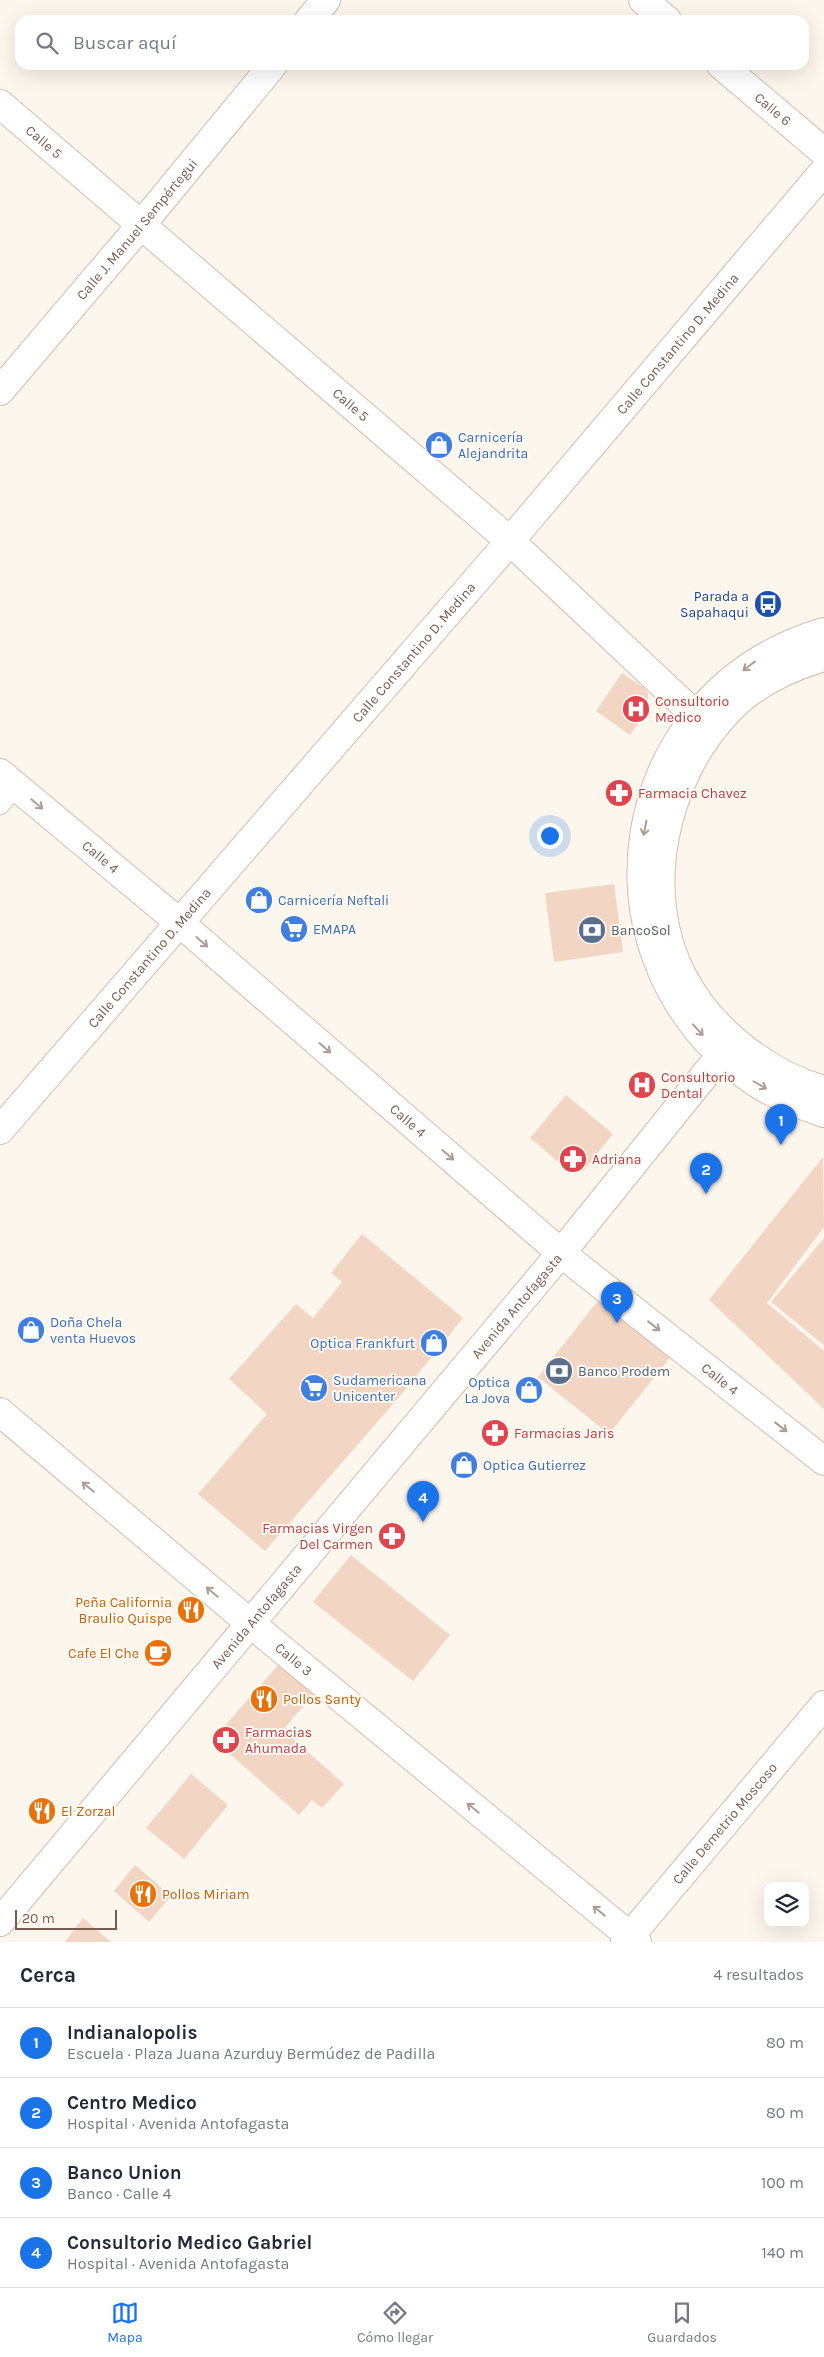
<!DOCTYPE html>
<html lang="es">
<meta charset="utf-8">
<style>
:root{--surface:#fff;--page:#f6f6f7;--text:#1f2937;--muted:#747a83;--line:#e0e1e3;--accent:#1a73e8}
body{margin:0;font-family:Karla,sans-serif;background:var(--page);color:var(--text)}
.controls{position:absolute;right:15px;bottom:15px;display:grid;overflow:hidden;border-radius:10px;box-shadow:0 5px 20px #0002}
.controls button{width:45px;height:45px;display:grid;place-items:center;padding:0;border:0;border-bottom:1px solid var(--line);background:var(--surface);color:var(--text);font:25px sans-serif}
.scale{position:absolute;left:15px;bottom:12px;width:102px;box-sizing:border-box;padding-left:5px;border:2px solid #7a5c4d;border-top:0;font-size:14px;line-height:18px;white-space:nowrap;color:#7a5c4d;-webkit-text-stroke:4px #fffaf3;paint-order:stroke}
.you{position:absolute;left:549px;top:835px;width:18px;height:18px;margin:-12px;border:4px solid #fff;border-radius:50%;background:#1a73e8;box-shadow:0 0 0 8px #1a73e833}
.badge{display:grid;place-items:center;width:32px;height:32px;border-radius:50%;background:var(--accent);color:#fff;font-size:16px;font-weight:700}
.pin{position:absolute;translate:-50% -41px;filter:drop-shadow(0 1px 2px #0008)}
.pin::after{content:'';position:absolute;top:26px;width:18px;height:15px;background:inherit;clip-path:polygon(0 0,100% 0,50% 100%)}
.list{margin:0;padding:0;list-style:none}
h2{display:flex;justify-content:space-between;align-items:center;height:65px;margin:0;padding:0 20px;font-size:21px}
h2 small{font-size:16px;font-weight:400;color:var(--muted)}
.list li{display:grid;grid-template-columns:32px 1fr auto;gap:15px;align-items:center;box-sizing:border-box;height:70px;padding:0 20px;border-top:1px solid var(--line)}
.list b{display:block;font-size:19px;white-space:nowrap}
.list p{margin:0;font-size:16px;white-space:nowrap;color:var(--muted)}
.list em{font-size:16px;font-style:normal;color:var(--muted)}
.icon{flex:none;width:28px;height:28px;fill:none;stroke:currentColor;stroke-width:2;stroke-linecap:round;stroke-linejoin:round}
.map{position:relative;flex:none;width:824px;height:1942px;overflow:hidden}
.search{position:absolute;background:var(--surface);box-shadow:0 5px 20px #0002;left:15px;right:15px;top:15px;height:55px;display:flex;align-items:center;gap:12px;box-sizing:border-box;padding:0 18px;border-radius:15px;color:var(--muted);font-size:19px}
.sheet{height:345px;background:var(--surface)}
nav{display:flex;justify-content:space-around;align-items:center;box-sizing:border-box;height:70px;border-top:1px solid var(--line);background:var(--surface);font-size:14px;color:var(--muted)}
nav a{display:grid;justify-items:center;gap:2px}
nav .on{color:var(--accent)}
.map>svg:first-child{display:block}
</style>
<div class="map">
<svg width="824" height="1942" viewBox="0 0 824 1942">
<rect width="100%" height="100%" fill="#fdf6ec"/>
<g fill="#f3d5c3">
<path d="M622,673L644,688L648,693L647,711L630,735L596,711Z"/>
<path d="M614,884L623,952L554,962L545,893Z"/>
<path d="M566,1095L613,1134L583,1171H569L530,1138Z"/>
<path d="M823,1157L824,1227L767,1303L824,1351V1409L709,1300Z"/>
<path d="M362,1234L463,1318L400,1396L265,1551L198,1494L267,1414L229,1379L296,1304L313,1318L342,1282L331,1273Z"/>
<path d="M824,1238V1345L771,1302Z"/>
<path d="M600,1298L672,1355L609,1434L538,1377Z"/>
<path d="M351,1555L450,1635L413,1681L313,1602Z"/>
<path d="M279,1664L317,1690L283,1730L344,1784L322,1808L312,1800L299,1815L213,1739Z"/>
<path d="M191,1774L228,1805L184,1859L146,1828Z"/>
<path d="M135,1865L171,1896L149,1922L114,1891Z"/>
<path d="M83,1918L111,1942H65Z"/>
</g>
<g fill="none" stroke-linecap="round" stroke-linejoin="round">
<defs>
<path id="service" d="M0,805L15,786"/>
<path id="pedestrian" d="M824,657C790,667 754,684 729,710C664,777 638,893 683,977C698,1006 721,1031 747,1051C771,1069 795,1082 824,1090"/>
<g id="minor">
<path d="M643,0L667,20"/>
<path d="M309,20L326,0"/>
<path id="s1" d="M721,65L824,152"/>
<path id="s2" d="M0,104L510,541L695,715"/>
<path id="s3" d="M0,391L141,225L273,65"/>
<path d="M824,632C616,693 576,960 755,1082C776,1096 801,1105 824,1113"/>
<path id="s4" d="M0,773L180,923L561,1253L824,1461"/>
<path id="s5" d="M0,1130L510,541L824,171"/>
<path id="s6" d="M0,1412L250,1623L637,1942"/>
<path id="s7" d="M0,1922L561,1253L721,1055"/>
<path id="s8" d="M625,1942L824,1705"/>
</g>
</defs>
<use href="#service" stroke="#d1beb0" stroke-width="21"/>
<use href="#pedestrian" stroke="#d1beb0" stroke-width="30"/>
<use href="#minor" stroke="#d1beb0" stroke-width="30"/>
<use href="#service" stroke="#fff" stroke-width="19"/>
<use href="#pedestrian" stroke="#fff" stroke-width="28"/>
<use href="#minor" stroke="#fff" stroke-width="28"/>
</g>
<defs><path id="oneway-shaft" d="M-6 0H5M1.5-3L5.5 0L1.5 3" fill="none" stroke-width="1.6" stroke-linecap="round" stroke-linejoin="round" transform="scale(1.25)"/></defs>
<g stroke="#af9d94">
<use href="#oneway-shaft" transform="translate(749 666) rotate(143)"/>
<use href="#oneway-shaft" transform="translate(37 804) rotate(40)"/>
<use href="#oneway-shaft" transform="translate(645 828) rotate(101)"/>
<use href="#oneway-shaft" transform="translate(202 942) rotate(41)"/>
<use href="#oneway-shaft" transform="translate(698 1030) rotate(48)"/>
<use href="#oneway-shaft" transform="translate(325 1048) rotate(41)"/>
<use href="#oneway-shaft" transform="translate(760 1085) rotate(30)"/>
<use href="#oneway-shaft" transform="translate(448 1155) rotate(41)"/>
<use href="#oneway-shaft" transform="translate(654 1326) rotate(38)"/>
<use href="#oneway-shaft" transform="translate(781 1427) rotate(38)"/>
<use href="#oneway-shaft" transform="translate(88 1487) rotate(-140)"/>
<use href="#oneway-shaft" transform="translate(212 1592) rotate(-140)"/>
<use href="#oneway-shaft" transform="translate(473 1808) rotate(-141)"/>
<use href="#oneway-shaft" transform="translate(599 1911) rotate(-141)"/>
</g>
<defs>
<symbol id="shop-disc" viewBox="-11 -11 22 22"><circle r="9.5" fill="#3f7fe0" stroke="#fffaf3"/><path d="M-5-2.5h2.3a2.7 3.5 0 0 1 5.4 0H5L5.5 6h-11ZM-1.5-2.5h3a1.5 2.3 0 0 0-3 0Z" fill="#fff"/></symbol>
<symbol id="bus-disc" viewBox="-11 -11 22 22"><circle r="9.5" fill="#1a4fb4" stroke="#fffaf3"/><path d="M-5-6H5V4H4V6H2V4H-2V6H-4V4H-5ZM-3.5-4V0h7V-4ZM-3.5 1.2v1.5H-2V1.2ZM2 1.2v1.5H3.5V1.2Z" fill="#fff"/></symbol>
<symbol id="hospital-disc" viewBox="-11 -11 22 22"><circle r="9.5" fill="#e0444e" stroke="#fffaf3"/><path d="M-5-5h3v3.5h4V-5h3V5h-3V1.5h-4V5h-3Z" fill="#fff"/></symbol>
<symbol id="pharmacy-disc" viewBox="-11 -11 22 22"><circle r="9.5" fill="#e0444e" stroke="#fffaf3"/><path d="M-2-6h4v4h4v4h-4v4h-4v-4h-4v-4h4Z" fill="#fff"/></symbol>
<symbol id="supermarket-disc" viewBox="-11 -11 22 22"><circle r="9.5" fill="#3f7fe0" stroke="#fffaf3"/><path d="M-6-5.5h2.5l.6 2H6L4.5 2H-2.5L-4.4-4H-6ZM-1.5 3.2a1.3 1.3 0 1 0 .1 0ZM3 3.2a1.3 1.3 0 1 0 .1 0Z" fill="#fff"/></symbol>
<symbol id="bank-disc" viewBox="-11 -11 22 22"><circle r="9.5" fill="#5c6f8a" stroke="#fffaf3"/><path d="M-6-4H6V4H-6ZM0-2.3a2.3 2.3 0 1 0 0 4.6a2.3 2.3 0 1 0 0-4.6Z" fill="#fff"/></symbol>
<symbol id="restaurant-disc" viewBox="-11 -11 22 22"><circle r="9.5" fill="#e8710a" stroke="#fffaf3"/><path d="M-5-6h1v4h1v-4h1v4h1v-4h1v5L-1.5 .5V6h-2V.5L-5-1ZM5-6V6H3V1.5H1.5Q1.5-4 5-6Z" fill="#fff"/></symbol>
<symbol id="cafe-disc" viewBox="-11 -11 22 22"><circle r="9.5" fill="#e8710a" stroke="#fffaf3"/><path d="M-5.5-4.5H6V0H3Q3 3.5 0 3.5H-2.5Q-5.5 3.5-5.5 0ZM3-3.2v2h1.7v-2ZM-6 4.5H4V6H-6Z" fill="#fff"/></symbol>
</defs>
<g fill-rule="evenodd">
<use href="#shop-disc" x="423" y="429" width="32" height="32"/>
<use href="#bus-disc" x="752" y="588" width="32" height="32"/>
<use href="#hospital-disc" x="620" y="693" width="32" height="32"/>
<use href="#pharmacy-disc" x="603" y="777" width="32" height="32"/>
<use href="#shop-disc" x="243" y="884" width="32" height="32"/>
<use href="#supermarket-disc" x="278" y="913" width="32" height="32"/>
<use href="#bank-disc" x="576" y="914" width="32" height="32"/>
<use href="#hospital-disc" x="626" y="1069" width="32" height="32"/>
<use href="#pharmacy-disc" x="557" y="1143" width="32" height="32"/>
<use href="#shop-disc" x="15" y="1314" width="32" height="32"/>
<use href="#shop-disc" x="418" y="1327" width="32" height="32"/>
<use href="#bank-disc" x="543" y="1355" width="32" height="32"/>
<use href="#supermarket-disc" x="298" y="1372" width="32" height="32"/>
<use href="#shop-disc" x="513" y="1374" width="32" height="32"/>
<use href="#pharmacy-disc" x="479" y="1417" width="32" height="32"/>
<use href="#shop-disc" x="448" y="1449" width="32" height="32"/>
<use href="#pharmacy-disc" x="376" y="1520" width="32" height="32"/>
<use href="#restaurant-disc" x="175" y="1594" width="32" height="32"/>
<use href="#cafe-disc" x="142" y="1637" width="32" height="32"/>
<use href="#restaurant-disc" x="248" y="1683" width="32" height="32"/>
<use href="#pharmacy-disc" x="210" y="1724" width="32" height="32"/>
<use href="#restaurant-disc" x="26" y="1795" width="32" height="32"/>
<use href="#restaurant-disc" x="127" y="1878" width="32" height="32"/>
</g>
<g text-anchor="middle" stroke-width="4" stroke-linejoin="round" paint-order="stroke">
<g font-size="14" fill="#7a5c4d" stroke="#fffaf3">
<text dy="5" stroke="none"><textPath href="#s1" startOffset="68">Calle 6</textPath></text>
<text dy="5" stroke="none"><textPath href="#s2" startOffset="58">Calle 5</textPath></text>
<text dy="5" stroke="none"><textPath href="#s3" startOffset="212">Calle J. Manuel Sempértegui</textPath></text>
<text dy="5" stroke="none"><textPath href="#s5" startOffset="1038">Calle Constantino D. Medina</textPath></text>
<text dy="5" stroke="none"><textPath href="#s2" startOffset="462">Calle 5</textPath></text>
<text dy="5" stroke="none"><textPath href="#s5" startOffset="632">Calle Constantino D. Medina</textPath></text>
<text dy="5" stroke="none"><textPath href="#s4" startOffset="131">Calle 4</textPath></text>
<text dy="5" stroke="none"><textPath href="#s5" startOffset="228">Calle Constantino D. Medina</textPath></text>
<text dy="5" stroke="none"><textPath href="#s4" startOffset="536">Calle 4</textPath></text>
<text dy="5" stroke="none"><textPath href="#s7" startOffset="804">Avenida Antofagasta</textPath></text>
<text dy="5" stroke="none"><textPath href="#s4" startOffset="941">Calle 4</textPath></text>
<text dy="5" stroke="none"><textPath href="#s7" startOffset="399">Avenida Antofagasta</textPath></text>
<text dy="5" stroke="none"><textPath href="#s6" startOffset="384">Calle 3</textPath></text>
<text dy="5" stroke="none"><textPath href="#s8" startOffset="155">Calle Demetrio Moscoso</textPath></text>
</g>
<g font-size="14" fill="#366cbe" stroke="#fffaf3" text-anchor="start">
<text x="458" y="442">Carnicería<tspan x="458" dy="16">Alejandrita</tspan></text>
<text x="278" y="905">Carnicería Neftali</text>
<text x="313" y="934">EMAPA</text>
<text x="50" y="1327">Doña Chela<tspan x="50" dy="16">venta Huevos</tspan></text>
<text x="415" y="1348" text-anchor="end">Optica Frankfurt</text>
<text x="333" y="1385">Sudamericana<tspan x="333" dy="16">Unicenter</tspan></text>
<text x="510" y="1387" text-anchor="end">Optica<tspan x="510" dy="16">La Jova</tspan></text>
<text x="483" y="1470">Optica Gutierrez</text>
</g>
<g font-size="14" fill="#164399" stroke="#fffaf3" text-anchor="end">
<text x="749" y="601">Parada a<tspan x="749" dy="16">Sapahaqui</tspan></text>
</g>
<g font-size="14" fill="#be3a42" stroke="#fffaf3" text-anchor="start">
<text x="655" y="706">Consultorio<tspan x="655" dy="16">Medico</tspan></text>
<text x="638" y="798">Farmacia Chavez</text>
<text x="661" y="1082">Consultorio<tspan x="661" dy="16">Dental</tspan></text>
<text x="592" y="1164">Adriana</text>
<text x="514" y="1438">Farmacias Jaris</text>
<text x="373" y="1533" text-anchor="end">Farmacias Virgen<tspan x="373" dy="16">Del Carmen</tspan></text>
<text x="245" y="1737">Farmacias<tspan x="245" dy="16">Ahumada</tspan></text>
</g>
<g font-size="14" fill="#4e5e75" stroke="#fffaf3" text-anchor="start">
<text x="611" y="935">BancoSol</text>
<text x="578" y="1376">Banco Prodem</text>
</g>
<g font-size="14" fill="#c56008" stroke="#fffaf3" text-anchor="start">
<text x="172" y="1607" text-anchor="end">Peña California<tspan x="172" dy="16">Braulio Quispe</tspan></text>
<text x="139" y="1658" text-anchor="end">Cafe El Che</text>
<text x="283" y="1704">Pollos Santy</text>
<text x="61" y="1816">El Zorzal</text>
<text x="162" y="1899">Pollos Miriam</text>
</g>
</g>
</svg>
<div class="controls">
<button><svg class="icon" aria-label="layers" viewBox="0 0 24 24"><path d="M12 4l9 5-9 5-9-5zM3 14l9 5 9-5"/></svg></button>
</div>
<div class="scale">20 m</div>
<div class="you"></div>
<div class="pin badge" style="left:781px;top:1145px">1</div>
<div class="pin badge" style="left:706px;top:1194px">2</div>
<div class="pin badge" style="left:617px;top:1323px">3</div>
<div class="pin badge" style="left:423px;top:1522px">4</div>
<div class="search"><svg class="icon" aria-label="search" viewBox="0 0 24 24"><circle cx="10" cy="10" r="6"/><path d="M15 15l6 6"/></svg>Buscar aquí</div>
</div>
<section class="sheet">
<h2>Cerca<small>4 resultados</small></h2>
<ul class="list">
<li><span class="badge">1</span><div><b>Indianalopolis</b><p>Escuela · Plaza Juana Azurduy Bermúdez de Padilla</p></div><em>80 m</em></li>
<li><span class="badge">2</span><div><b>Centro Medico</b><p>Hospital · Avenida Antofagasta</p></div><em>80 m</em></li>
<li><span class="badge">3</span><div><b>Banco Union</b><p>Banco · Calle 4</p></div><em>100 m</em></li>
<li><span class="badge">4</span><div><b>Consultorio Medico Gabriel</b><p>Hospital · Avenida Antofagasta</p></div><em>140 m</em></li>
</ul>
</section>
<nav>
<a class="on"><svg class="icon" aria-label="map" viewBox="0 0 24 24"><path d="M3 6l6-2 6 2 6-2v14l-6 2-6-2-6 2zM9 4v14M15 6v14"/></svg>Mapa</a>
<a><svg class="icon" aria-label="directions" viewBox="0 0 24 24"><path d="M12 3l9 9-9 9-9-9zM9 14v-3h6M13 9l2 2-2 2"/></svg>Cómo llegar</a>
<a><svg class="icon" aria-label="saved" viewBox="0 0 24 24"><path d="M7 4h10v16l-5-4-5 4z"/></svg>Guardados</a>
</nav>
